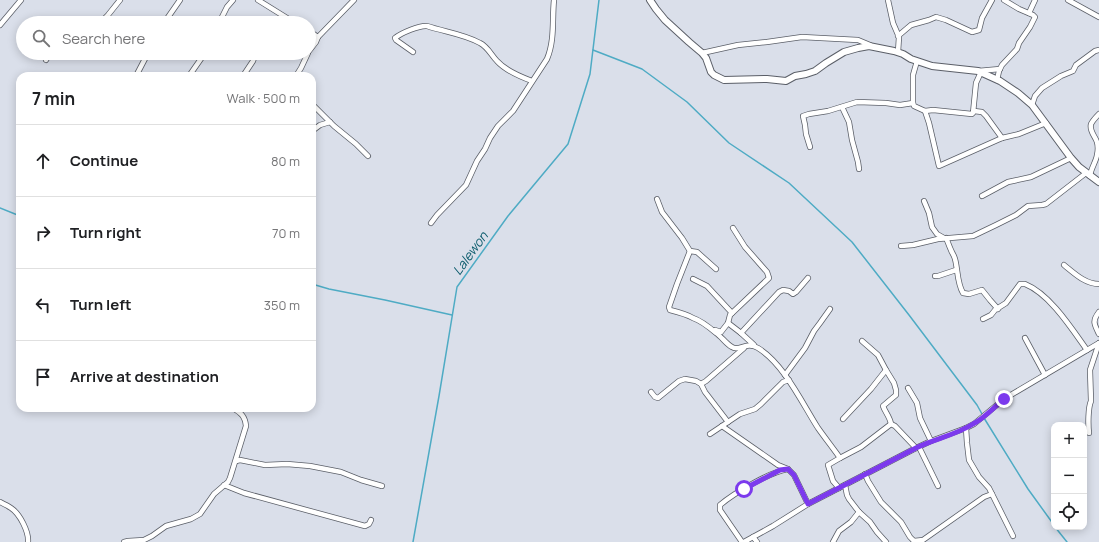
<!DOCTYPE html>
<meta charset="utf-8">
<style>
:root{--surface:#fff;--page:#f6f6f6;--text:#202124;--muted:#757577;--line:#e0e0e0}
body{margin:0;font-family:Manrope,sans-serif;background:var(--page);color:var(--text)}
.controls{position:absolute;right:12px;bottom:12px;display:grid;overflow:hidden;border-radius:8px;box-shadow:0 2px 10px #0003}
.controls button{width:36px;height:36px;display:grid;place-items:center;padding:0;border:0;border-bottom:1px solid var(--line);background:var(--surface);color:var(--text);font:20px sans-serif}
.stop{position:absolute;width:12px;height:12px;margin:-9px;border:3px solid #7c3aed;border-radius:50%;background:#fff}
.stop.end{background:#7c3aed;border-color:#fff;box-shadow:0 1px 4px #0008}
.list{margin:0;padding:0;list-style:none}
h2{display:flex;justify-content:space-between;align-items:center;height:52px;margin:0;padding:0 16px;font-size:17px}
h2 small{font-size:13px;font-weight:400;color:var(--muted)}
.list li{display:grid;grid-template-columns:26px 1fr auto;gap:12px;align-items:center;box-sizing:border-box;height:72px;padding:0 16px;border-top:1px solid var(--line)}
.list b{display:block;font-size:15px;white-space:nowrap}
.list em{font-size:13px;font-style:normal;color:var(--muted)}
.icon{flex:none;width:22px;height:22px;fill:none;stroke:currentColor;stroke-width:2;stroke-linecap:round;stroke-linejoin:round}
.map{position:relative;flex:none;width:1099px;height:542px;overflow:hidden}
.search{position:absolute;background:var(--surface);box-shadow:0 2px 10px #0003;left:16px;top:16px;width:300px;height:44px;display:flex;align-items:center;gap:10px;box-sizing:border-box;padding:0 14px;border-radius:22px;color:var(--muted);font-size:15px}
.panel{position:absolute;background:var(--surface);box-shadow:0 2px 10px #0003;left:16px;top:72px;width:300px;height:340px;border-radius:12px}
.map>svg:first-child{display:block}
</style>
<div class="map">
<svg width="1099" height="542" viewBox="0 0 1099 542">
<rect width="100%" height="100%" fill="#dadfea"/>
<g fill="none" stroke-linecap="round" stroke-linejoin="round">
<g stroke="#4eabc4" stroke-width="1.5">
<path d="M593,50L642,69L687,102L729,143L789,183L852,242L909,315L977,405L982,414"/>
<path d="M0,208L20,216"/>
<path d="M312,284L329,289L385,300L452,315"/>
<path d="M984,418L1028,489L1054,525"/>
<path d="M1055,527L1067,542"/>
<path d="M413,542L439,396L457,287L508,216L568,144L590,74L599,0"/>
</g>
<defs>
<g id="minor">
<path d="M258,0L295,23"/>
<path d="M888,0L893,23L899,37L898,52"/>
<path d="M1068,0L1099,17"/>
<path d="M1029,13L1035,0"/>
<path d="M100,23L108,15L120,0"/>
<path d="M164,23L180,0"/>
<path d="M219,23L227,7L233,0"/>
<path d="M0,25L21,0"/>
<path d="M309,31L318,37"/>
<path d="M898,36L911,25L929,20L936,17L946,20L972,32L979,30L982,18L992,0"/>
<path d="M309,51L316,42L318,37L354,0"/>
<path d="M413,52L396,40L395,38C401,33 420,25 427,26C445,32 464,34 480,43C488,47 491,55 497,61C505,70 521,77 532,81"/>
<path d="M702,53L738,45L767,42L802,37L858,40L870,45"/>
<path d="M46,60L50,53"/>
<path d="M917,61L913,75V103L914,106L925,111L933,110L972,114L973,113L976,83L981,72"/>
<path d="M978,71L1000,69"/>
<path d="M136,76L148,53"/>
<path d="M189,76L205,53"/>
<path d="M243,76L253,61L254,58L252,53"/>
<path d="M296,76L301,68L308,53"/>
<path d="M997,80L999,71L1002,65L1017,49L1019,43L1030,27L1035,17L1033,15L1019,9L1004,0"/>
<path d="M312,104L334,126L356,144L368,156"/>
<path d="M1032,105L1035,96L1042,88L1061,76L1073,71L1076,65L1095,51L1099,50"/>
<path d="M842,107L849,122L852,140L858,162L859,169"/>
<path d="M925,111L929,123L939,166L1002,138L1019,134L1046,123"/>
<path d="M974,111L982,112L986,116L1002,138"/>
<path d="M312,131L320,125L330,122"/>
<path d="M810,147L806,134L805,125L803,116L809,114L828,111L857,102L886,103L900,105L913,103"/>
<path d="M1090,176C1091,168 1096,162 1097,155C1098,151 1098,146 1097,142C1095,136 1089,131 1091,124C1093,120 1096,117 1099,114"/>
<path d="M982,196L1008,182L1031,177L1071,158"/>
<path d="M657,199L662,212L682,238L690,251"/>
<path d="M924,201L929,213L932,227L937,234L944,238"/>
<path d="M431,223L437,215L466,185L477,161L485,149L490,138L498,126L513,111L547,59C555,40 552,19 554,0"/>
<path d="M946,238C948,242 949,246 951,250C952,253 954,255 955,259C958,270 957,283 963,293L969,294L982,290L990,300L998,309"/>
<path d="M901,246L913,245L938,239L973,236L996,225L1016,215L1028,206L1042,205L1046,204L1086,173"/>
<path d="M1064,265C1074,273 1085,284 1099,284"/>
<path d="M716,269L697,252L690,251L677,284L669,307L670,310C678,312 686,314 693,318C702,321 709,327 716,333C722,337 726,344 732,347C739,352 746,341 758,348C784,364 802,403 818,428C825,438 833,448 840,458L828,465L833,481L839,488"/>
<path d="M935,276H938L956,270"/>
<path d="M693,279L707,286L732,313"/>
<path d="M1099,312C1092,321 1094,324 1099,334"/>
<path d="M983,319L991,315L995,310L1006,303L1020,284H1025C1050,294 1072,329 1087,350"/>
<path d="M728,323L741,333"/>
<path d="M715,330L721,332L728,323L730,315L769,278L767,272L745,247L733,228"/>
<path d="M1025,338L1045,375"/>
<path d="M862,341L878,355L886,370L894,383L896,390V395L883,406C885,412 890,417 891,424"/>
<path d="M754,346V345L741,333L779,292L783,290L789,291L793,294L796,292L808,278"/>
<path d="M785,375L805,348L814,331L820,323L830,309"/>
<path d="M701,384L706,381L744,348"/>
<path d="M908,388L917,403L920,418L931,441"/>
<path d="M651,392L655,397L658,398L679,381L685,379L696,381L701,384L705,392L728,422"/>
<path d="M843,419L871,389L886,370"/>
<path d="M722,426L778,465L788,469L794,475L808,504"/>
<path d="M966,428L967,443L969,460L979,477L989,488L1013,536"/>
<path d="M1089,433C1088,425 1088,408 1091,401L1090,370L1099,343"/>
<path d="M710,434L740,414L755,409L761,404L783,382L789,380"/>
<path d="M919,447L938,486"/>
<path d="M840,458L861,447L891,424L895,426L916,448"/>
<path d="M236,461L240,460L265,465L287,464L310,466L341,472L361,480L382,486"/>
<path d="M865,474L868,481L881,502L901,522L910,537L915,542"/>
<path d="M224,485L244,493L365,526L369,524L371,520"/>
<path d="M845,485L847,495L849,499L859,512L870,522L877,532L886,542"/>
<path d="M0,502C4,504 8,506 11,508C20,514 29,532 28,542"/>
<path d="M753,537L757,542"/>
<path d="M914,541L923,540L984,497L992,494"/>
<path d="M124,542L128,541L144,540L152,536L166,526L191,519L200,514L214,494L228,482L230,478L246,426C245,416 241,413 233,408"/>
<path d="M742,542L720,510V505C734,493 770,472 788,469"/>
<path d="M744,542L773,526L808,504L916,448L931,441L966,428L974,424L1004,399L1099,343"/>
<path d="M833,542L839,531L851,522L859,512"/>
</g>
<path id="tertiary" d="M650,0L656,9L665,20L689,42L702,53L706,58L711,72L714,75L724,80L767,79L786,81L795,76L806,74L815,71L826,63L844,52L858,48L869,46L894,51L903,54L911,59L932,66L978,71L1000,81L1018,93L1032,105L1071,158L1079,167L1099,182"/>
</defs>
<use href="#minor" stroke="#5b5f68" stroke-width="6"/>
<use href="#tertiary" stroke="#5b5f68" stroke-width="8"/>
<use href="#minor" stroke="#fff" stroke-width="4.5"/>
<use href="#tertiary" stroke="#fff" stroke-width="6"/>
</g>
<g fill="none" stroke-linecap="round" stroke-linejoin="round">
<path stroke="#7c3aed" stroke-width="5" d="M744,489L780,470L788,469L794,475L808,504L916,448C934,439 956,435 973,424C985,418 994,407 1004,399"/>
</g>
<g text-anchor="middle" stroke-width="3.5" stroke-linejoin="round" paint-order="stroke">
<g font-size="13" font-style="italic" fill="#0b5b6c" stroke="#dadfea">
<text transform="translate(470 253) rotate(-54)" y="5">Lalewon</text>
</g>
</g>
</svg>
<div class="controls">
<button>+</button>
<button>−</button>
<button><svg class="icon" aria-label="locate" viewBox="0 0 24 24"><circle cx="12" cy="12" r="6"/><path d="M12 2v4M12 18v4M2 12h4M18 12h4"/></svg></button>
</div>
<div class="stop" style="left:744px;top:489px"></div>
<div class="stop end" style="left:1004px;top:399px"></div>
<div class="search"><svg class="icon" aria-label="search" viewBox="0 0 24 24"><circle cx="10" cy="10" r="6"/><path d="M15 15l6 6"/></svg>Search here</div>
<section class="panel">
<h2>7 min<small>Walk · 500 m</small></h2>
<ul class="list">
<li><svg class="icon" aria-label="ahead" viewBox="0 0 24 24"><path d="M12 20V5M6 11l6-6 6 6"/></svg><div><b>Continue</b></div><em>80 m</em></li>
<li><svg class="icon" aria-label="right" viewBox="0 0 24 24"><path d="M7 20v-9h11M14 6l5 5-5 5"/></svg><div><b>Turn right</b></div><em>70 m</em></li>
<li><svg class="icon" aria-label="left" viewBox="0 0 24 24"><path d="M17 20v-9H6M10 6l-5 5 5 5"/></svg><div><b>Turn left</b></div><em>350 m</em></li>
<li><svg class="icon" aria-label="arrive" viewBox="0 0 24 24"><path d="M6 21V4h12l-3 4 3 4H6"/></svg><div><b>Arrive at destination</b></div></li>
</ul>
</section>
</div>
